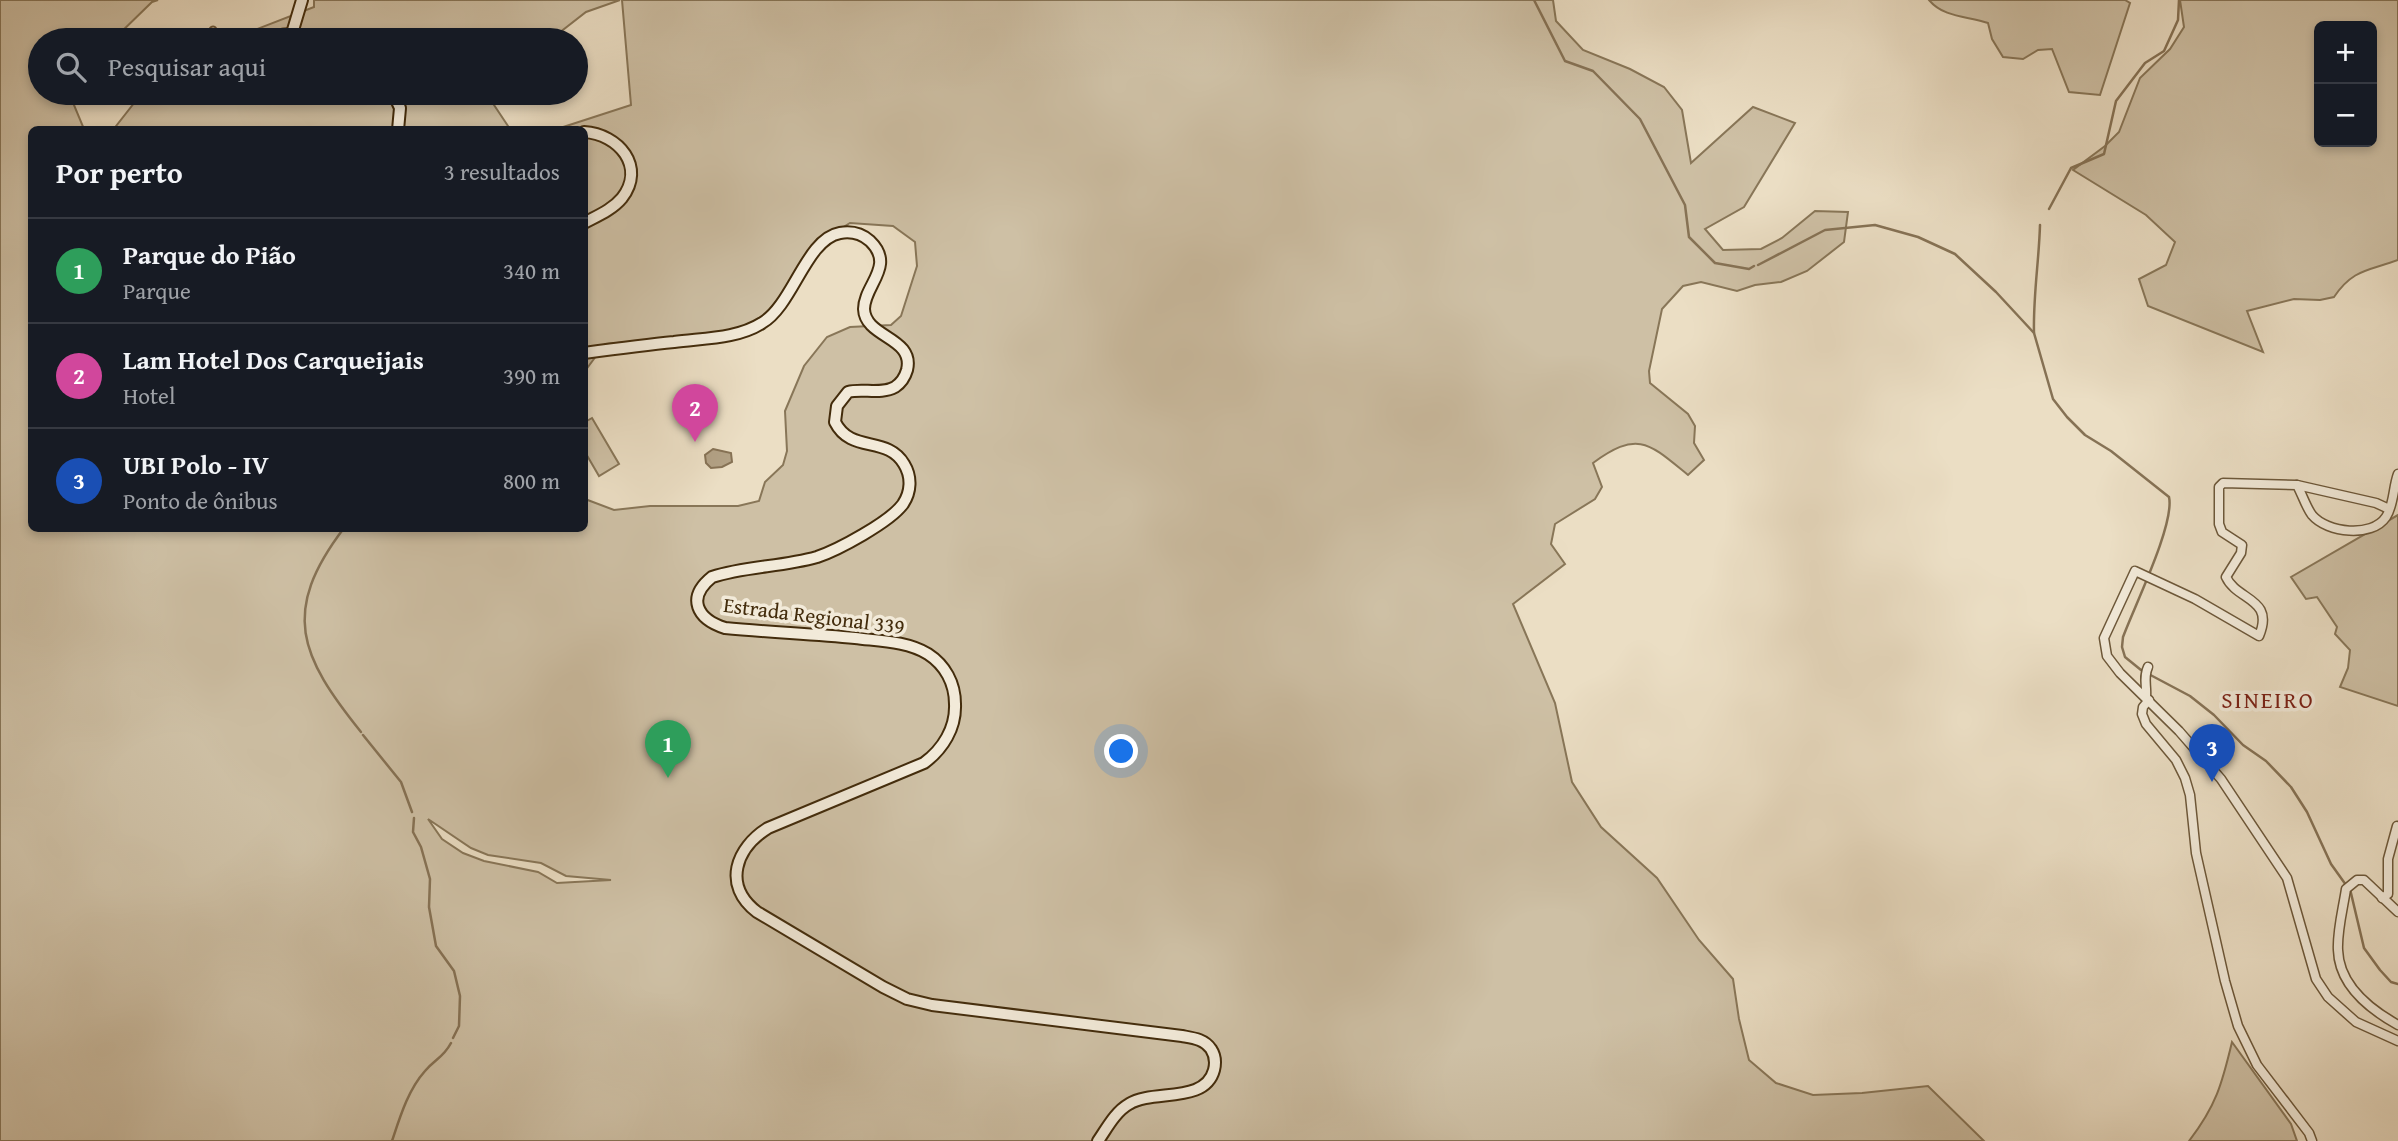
<!DOCTYPE html>
<html lang="pt">
<meta charset="utf-8">
<style>
:root{--surface:#171b24;--page:#242831;--text:#f1f3f6;--muted:#9ea1a6;--line:#363941;--accent:#c59692}
body{margin:0;font-family:"Gentium Book Plus",serif;background:var(--page);color:var(--text)}
.controls{position:absolute;right:21px;top:21px;display:grid;overflow:hidden;border-radius:10px;box-shadow:0 4px 10px #0003}
.controls button{width:63px;height:63px;display:grid;place-items:center;padding:0;border:0;border-bottom:2px solid var(--line);background:var(--surface);color:var(--text);font:35px sans-serif}
.you{position:absolute;left:1122px;top:752px;width:24px;height:24px;margin:-18px;border:5px solid #fff;border-radius:50%;background:#1a73e8;box-shadow:0 0 0 10px #1a73e833}
.badge{display:grid;place-items:center;width:46px;height:46px;border-radius:50%;background:var(--accent);color:#fff;font-size:23px;font-weight:700}
.pin{position:absolute;translate:-50% -58px;filter:drop-shadow(0 2px 4px #0008)}
.pin::after{content:'';position:absolute;top:37px;width:24px;height:21px;background:inherit;clip-path:polygon(0 0,100% 0,50% 100%)}
.list{margin:0;padding:0;list-style:none}
h2{display:flex;justify-content:space-between;align-items:center;height:91px;margin:0;padding:0 28px;font-size:30px}
h2 small{font-size:23px;font-weight:400;color:var(--muted)}
.list li{display:grid;grid-template-columns:46px 1fr auto;gap:21px;align-items:center;box-sizing:border-box;height:105px;padding:0 28px;border-top:2px solid var(--line)}
.list b{display:block;font-size:26px;white-space:nowrap}
.list p{margin:0;font-size:23px;white-space:nowrap;color:var(--muted)}
.list em{font-size:23px;font-style:normal;color:var(--muted)}
.icon{flex:none;width:38px;height:38px;fill:none;stroke:currentColor;stroke-width:2;stroke-linecap:round;stroke-linejoin:round}
.map{position:relative;flex:none;width:2398px;height:1141px;overflow:hidden}
.search{position:absolute;background:var(--surface);box-shadow:0 4px 10px #0003;left:28px;top:28px;width:560px;height:77px;display:flex;align-items:center;gap:18px;box-sizing:border-box;padding:0 24px;border-radius:38px;color:var(--muted);font-size:26px}
.panel{position:absolute;background:var(--surface);box-shadow:0 4px 10px #0003;left:28px;top:126px;width:560px;height:406px;border-radius:10px}
.map>svg:first-child{display:block}
</style>
<div class="map">
<svg width="2398" height="1141" viewBox="0 0 2398 1141">
<rect width="100%" height="100%" fill="#ebdec4"/>
<filter id="stains"><feTurbulence type="fractalNoise" baseFrequency=".00286" numOctaves="4"/><feColorMatrix values="0 0 0 0 .2 0 0 0 0 .09 0 0 0 0 .02 0 0 0 .5 -.17"/></filter>
<radialGradient id="worn" r=".72"><stop offset=".6" stop-color="#630" stop-opacity="0"/><stop offset="1" stop-color="#630" stop-opacity=".3"/></radialGradient>
<g fill="#cec0a5" stroke="#887658" stroke-width="2" fill-rule="evenodd">
<path d="M0,0H158L152,2L113,40H40V93H69L84,129L32,130V528H584L585,499L614,510L650,506H738L759,501L765,482L783,465L787,451L785,411L804,366L827,337L850,327L891,325L901,316L917,266L915,242L893,226L850,223L826,238L773,316L748,332L605,344L585,371L584,130L557,129L631,105L622,0H1553L1556,21L1583,50L1630,69L1664,87L1682,110L1691,163L1753,107L1795,123L1744,207L1705,229L1723,250L1761,249L1782,238L1815,211L1848,212L1844,242L1807,271L1781,282L1755,285L1737,291L1701,282L1683,286L1662,309L1649,371L1650,383L1688,414L1695,426L1694,443L1704,460L1688,475C1649,443 1638,430 1593,463L1602,487L1595,499L1555,524L1551,544L1565,564L1513,604L1555,703L1572,782L1601,827L1657,878L1699,940L1733,979L1739,1019L1749,1060L1776,1083L1813,1095L1862,1093L1928,1086L1984,1141H0ZM428,819L471,848L488,855L541,863L566,876L611,880L557,883L538,872L484,861L463,853L442,839Z"/>
<path d="M314,0H620L586,12L550,40H229L314,7Z"/>
<path d="M1929,0H2125L2130,3L2100,95L2069,92L2052,49L2038,50L2023,59L2003,57L1992,39L1988,23C1968,16 1944,18 1929,0Z"/>
<path d="M2180,0H2398V260C2368,271 2353,269 2334,297L2320,300L2294,299L2247,311L2263,352L2148,306L2139,279L2166,265L2175,242L2146,215L2073,170L2105,146L2119,132L2140,78L2170,49L2184,27ZM2319,26H2372V142H2319Z"/>
<path d="M142,93H486L510,129L113,130Z"/>
<path d="M592,418L619,464L599,476L585,452V422Z"/>
<path d="M2398,515V706L2340,687L2348,668L2350,650L2335,634L2337,627L2317,597L2306,599L2291,577Z"/>
<path d="M2232,1042L2291,1124L2297,1141H2189C2216,1106 2222,1084 2232,1042Z"/>
</g>
<path fill="#b2a185" stroke="#867255" stroke-width="2" d="M713,449L731,453L732,462L722,467L711,468L706,463L705,455Z"/>
<g fill="none" stroke-linecap="round" stroke-linejoin="round">
<g stroke="#867255" stroke-width="2.5">
<path d="M1534,0L1565,61L1593,71L1640,119L1685,205L1689,237L1715,263L1749,269L1754,266"/>
<path d="M2049,209L2071,168L2104,154L2116,101L2145,63L2164,51L2178,20L2179,0"/>
<path d="M1758,265L1825,230L1875,225L1918,237L1955,254L1996,292L2034,333L2053,399L2067,417L2085,435L2111,451L2169,497C2175,524 2134,607 2123,637L2122,647L2125,657L2141,670L2190,696L2214,715L2243,745L2266,761L2291,787L2307,812L2331,864L2346,885"/>
<path d="M2034,333C2033,296 2039,261 2040,225"/>
<path d="M344,528C280,612 300,656 361,732"/>
<path d="M363,735L401,782L412,812"/>
<path d="M414,818L413,832L421,847L430,879L429,907L436,946L454,971L460,996L459,1026L453,1038"/>
<path d="M2350,889L2364,948L2380,970L2391,982L2398,984"/>
<path d="M392,1141C400,1117 408,1090 425,1071C435,1059 443,1058 451,1043"/>
</g>
<defs>
<g id="pedestrian">
<path d="M213,30L218,40"/>
<path d="M272,40L283,32L293,31"/>
<path d="M240,93H251"/>
</g>
<g id="minor">
<path d="M2398,474C2393,487 2394,505 2386,517C2372,538 2327,533 2312,515C2306,507 2302,494 2297,485L2223,483L2219,487V524L2222,532L2242,545L2241,553L2226,577C2237,601 2275,598 2259,636L2195,599L2135,571L2104,638L2107,656L2120,673L2179,731L2221,779L2287,878L2316,979L2328,997L2356,1022L2398,1041"/>
<path d="M2297,485L2376,503L2389,509"/>
<path d="M2146,697C2147,686 2143,677 2148,667"/>
<path d="M2149,700L2143,707L2142,714L2146,724L2176,760L2185,778L2190,795L2196,853L2225,981L2238,1026L2257,1065L2309,1133L2312,1141"/>
<path d="M2382,898L2388,894V859L2397,826"/>
<path d="M2398,912L2364,880H2357L2346,889C2343,909 2337,931 2338,950C2339,985 2371,1010 2398,1025"/>
</g>
<g id="secondary">
<path d="M290,40L302,0"/>
<path d="M393,93L400,108L398,130"/>
<path d="M584,132C619,134 646,167 622,198C612,210 597,216 584,223"/>
<path d="M584,353C614,349 644,345 674,342C703,338 737,339 762,323C793,305 806,239 840,233C851,231 862,234 870,241C896,266 864,285 864,309C865,338 915,337 907,370C905,377 901,383 895,387C881,395 862,388 848,392L837,406L835,422C851,454 887,435 904,464C912,477 911,492 903,504C890,522 838,550 817,557C782,567 746,566 712,577C686,598 697,619 725,628C768,632 812,634 855,638C878,641 907,641 928,654C945,665 955,683 955,704C956,728 943,749 924,763L768,828C736,848 722,885 757,912L883,987L907,999L932,1005L1182,1036C1193,1038 1204,1039 1211,1049C1215,1055 1216,1062 1214,1070C1205,1104 1153,1089 1129,1104C1115,1112 1107,1128 1098,1141"/>
</g>
</defs>
<use href="#pedestrian" stroke="#6d583a" stroke-width="9"/>
<use href="#minor" stroke="#6d583a" stroke-width="11"/>
<use href="#secondary" stroke="#432c0c" stroke-width="14"/>
<use href="#pedestrian" stroke="#f2ead9" stroke-width="5"/>
<use href="#minor" stroke="#f2ead9" stroke-width="8"/>
<use href="#secondary" stroke="#f2ead9" stroke-width="10"/>
</g>
<g text-anchor="middle" stroke-width="7" stroke-linejoin="round" paint-order="stroke">
<g font-size="21" fill="#432c0c" stroke="#f2ead9">
<text transform="translate(814 616) rotate(7)" y="7">Estrada Regional 339</text>
</g>
<g font-size="23" letter-spacing="2" fill="#7a1f14" stroke="#f2ead9">
<text x="2268" y="708">SINEIRO</text>
</g>
</g>
<rect width="100%" height="100%" filter="url(#stains)"/>
<rect width="100%" height="100%" fill="url(#worn)"/>
</svg>
<div class="controls">
<button>+</button>
<button>−</button>
</div>
<div class="you"></div>
<div class="pin badge" style="left:668px;top:778px;background:#2e9e5b">1</div>
<div class="pin badge" style="left:695px;top:442px;background:#d1479c">2</div>
<div class="pin badge" style="left:2212px;top:782px;background:#1a4fb4">3</div>
<div class="search"><svg class="icon" aria-label="search" viewBox="0 0 24 24"><circle cx="10" cy="10" r="6"/><path d="M15 15l6 6"/></svg>Pesquisar aqui</div>
<section class="panel">
<h2>Por perto<small>3 resultados</small></h2>
<ul class="list">
<li><span class="badge" style="background:#2e9e5b">1</span><div><b>Parque do Pião</b><p>Parque</p></div><em>340 m</em></li>
<li><span class="badge" style="background:#d1479c">2</span><div><b>Lam Hotel Dos Carqueijais</b><p>Hotel</p></div><em>390 m</em></li>
<li><span class="badge" style="background:#1a4fb4">3</span><div><b>UBI Polo - IV</b><p>Ponto de ônibus</p></div><em>800 m</em></li>
</ul>
</section>
</div>
